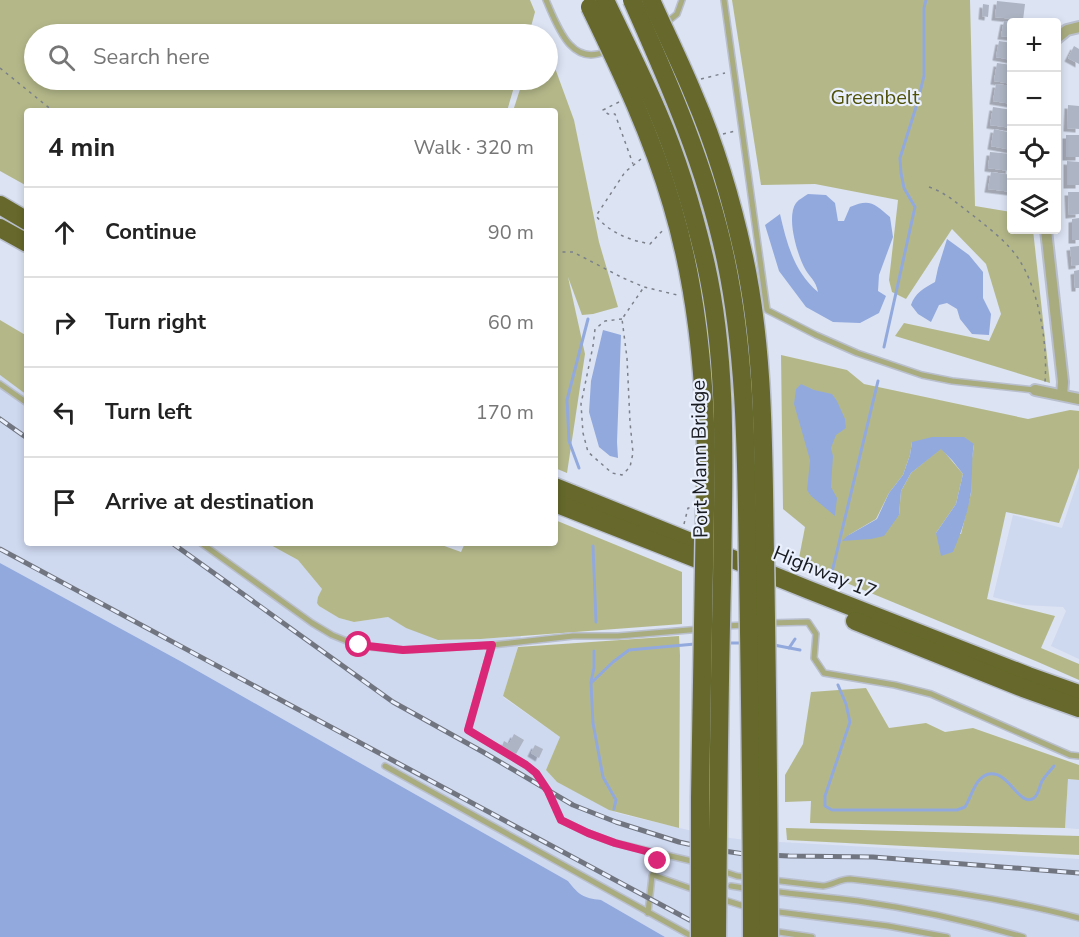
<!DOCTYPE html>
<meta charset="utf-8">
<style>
:root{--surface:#fff;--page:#f6f6f6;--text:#222;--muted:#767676;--line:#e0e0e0}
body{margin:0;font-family:"Nunito Sans",sans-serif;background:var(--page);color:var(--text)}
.controls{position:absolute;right:18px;top:18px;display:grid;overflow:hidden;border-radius:6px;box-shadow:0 3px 9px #0003}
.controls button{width:54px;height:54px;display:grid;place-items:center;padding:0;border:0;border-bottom:2px solid var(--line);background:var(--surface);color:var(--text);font:30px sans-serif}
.stop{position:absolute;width:18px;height:18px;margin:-14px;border:4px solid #db2777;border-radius:50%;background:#fff}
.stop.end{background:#db2777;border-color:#fff;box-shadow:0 2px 6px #0008}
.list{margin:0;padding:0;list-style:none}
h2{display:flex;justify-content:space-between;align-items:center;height:78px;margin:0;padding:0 24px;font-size:26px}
h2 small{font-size:20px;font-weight:400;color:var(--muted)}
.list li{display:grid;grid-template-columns:39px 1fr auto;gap:18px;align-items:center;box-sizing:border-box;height:90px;padding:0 24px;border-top:2px solid var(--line)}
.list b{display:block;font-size:22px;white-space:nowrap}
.list em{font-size:20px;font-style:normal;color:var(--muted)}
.icon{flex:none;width:33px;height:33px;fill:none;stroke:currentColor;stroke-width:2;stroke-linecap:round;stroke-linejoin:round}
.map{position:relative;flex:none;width:1079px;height:937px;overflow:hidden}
.search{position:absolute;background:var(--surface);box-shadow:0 3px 9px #0003;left:24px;top:24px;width:534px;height:66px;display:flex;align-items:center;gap:15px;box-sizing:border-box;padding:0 21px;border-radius:33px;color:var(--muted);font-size:22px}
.panel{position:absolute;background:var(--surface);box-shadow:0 3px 9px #0003;left:24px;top:108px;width:534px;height:438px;border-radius:6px}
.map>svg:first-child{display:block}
</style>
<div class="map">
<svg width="1079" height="937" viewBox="0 0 1079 937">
<defs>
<filter id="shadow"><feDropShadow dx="-3.5" dy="3.5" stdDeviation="0" flood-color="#0004"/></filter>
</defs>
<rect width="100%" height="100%" fill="#dce3f3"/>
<g fill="#ced8ef">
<path d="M0,375L27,395V543H267L298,560L322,589L317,603L319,606L339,618L354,622L388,617L406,628L481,639L521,636L503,697L560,737L546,770L557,782L617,813L709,835L745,840L1079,859V937H665L601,900L589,899L581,896L568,881L182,662L0,563Z"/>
<path d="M1079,477V659L1051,646L1066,611L1063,607L1023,605L993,597L1013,515L1062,528Z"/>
<path d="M1068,779L1079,780V829L1065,828Z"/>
</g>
<g fill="#b4b889" fill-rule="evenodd">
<path d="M0,0H530L535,12L529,34H34V80H516L507,111H27V186L0,171Z"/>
<path d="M732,0H970L975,206L1011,212L1012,230H1033L1050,383L895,336L904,323L989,341L1001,314L986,264L952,229L906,299L892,292L889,280L898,200L815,184L761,185Z"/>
<path d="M548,49L574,120L599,242L618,307L593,314L582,315L568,277L585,354L567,473L555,468V111H513L523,80H548Z"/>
<path d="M0,320L27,336V395L0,375Z"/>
<path d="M781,355L847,370L864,384L1028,419L1070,410L1079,411V468L1059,523L1006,512L987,599L1055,616L1041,648L1079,664V680L1038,662L798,563L805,527L783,509ZM912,442L974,444L972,458L971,493L961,534L936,533L956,504L963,474L941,448L911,473L901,491L899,515L847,536L876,519L889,493L903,475L910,455Z"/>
<path d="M555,520L682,572V624L481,639L438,640L406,628L388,617L354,622L339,618L319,606L317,603L318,597L322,589L298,560L267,543H436L461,552L465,543H555Z"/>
<path d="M679,636L680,655L679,828L609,810L557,782L546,770L560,737L503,696L518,647Z"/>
<path d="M866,688L889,728L926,723L945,732L973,728L1079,765V780L1068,779L1065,828L810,823L811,801L785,802V775L803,744L811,692Z"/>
<path d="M786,828L1079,836V855L787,840Z"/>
</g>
<g fill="#92a9de">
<path d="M808,194L826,195L835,203L838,221H844L850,207C870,198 875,204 890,217L893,237L879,275L878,291L886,296L879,313L860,323L833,322L806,307L779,271L765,225L780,214C787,244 794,272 818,292C816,280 809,277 804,267C797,253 786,217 796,203C799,199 804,197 808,194Z"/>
<path d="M947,239L969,255L983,272V298L991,314L989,335L972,334L960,319L957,309L947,303L939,305L931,322L918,314L911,305C915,293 924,288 935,282L938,268Z"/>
<path d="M603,330L621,335L617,442L618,458L610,456L599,447L589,412L591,381Z"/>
<path d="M801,384L814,390L832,394L837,401L845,419L846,428L836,435L831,448L833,456L831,487L837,498L835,516L811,496L807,490L810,460L794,404L796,389Z"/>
<path d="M932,437H964L974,444C971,460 973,476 971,492C968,513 961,533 953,552L941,556L936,533L956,504L963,474L952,460L941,449L911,473L901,491L899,515L884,536L871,539L842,541L847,536L877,519L889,493L903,475L910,455L912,442Z"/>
<path d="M0,563L182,662L568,881C579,895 583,898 601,900L665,937H0Z"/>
</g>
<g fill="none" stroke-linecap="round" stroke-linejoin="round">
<g stroke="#92a9de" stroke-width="3">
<path d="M884,347L915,207L904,188L901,173L900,158L917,104L924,76V8L926,0"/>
<path d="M579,468L569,441L567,400L588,319"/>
<path d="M593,546L596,622"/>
<path d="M832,572L878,381"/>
<path d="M726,643H743"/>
<path d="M774,645L800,650"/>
<path d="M789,648L795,639"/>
<path d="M591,682L594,668V651"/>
<path d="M838,685L846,704L850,722L825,796V806L832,810H957L965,807C972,796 975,777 989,774C1009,770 1019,808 1034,798C1039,794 1039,787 1042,781C1045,776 1050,771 1054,766"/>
<path d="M614,809L616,800L603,777L593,723L591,683L613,662L629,650L695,644"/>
</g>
</g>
<g fill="#adb4c3" filter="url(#shadow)">
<path d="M997,1L1025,4L1023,20L995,17Z"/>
<path d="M983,4L989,5L988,17L982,16Z"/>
<path d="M1004,21L1012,22V37L1001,36Z"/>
<path d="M999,41L1012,43V60L996,57Z"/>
<path d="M1074,46L1079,49V64L1068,58Z"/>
<path d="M997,63L1012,65V84L994,81Z"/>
<path d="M996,84L1012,86V104L993,101Z"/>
<path d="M1068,105L1079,106V129L1067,128Z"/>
<path d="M993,107L1012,110V128L990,125Z"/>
<path d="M994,129L1012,133V150L991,146Z"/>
<rect x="1066" y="135" width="13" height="22"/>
<path d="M990,152L1012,154L1009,171L988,168Z"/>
<path d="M1067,161L1079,162V185H1067Z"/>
<path d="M991,172L1012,175V192L988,189Z"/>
<path d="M1068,192H1079V214L1069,215Z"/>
<path d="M1079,218V240H1072V219Z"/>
<path d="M1079,246V265L1072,266L1070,247Z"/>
<path d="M1079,270V288H1075L1074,271Z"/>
<path d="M514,734L524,740L516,754L502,746L504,741L509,744Z"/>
<path d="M535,745L543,749L539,758L531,753Z"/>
</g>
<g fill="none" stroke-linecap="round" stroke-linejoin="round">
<defs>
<g id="lane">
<path d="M546,0C557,25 571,68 606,51"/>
<path d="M724,0L767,310L816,335L857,353L922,375L952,381L1034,390"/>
<path d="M666,23L677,14L682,0"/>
<path d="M0,384L27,403"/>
<path d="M201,543L312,623L332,635L359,646L403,650L492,645L573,636H618L701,629"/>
<path d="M770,623L808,622L816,634L814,658L824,673L895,685L931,694L1070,755L1079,756"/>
<path d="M725,626L746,625"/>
<path d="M492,645L468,730L526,765L536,773L548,791L561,820L588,833L615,843L696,862"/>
<path d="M385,766L693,937"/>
<path d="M722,871L737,876L748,877"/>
<path d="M653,875L695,890"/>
<path d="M772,880L823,886C833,885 840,879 850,879C927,888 1004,898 1079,918"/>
<path d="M731,886L750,889"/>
<path d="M771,891C800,895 829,897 858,901C914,909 969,921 1023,937"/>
<path d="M721,899L750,908"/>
<path d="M771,911L888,926L947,937"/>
<path d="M648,913L652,876L661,855"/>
<path d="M772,931L812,937"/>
</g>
<g id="street">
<path d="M1056,39L1067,30L1079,27"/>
<path d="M1046,230L1063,382L1062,395"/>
<path d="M1035,390L1079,399"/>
</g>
<g id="highway">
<path d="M0,205L27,221"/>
<path d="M0,228L27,243"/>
<path d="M555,487L809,590L1028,676L1079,694"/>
<path d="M555,503L718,567"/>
<path d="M855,621L1023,688L1079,708"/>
</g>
</defs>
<use href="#lane" stroke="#b9bfcd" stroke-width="8"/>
<use href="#street" stroke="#b9bfcd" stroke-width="14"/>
<use href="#highway" stroke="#b9bfcd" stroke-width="21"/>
<g stroke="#7b808a" stroke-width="1.5" stroke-dasharray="3 4.5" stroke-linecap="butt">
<path d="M0,68L53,111"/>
<path d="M701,79L725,73"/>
<path d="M619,102L603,110L608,114H615L633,164"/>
<path d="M723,134L735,131"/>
<path d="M641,159L625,172L596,216C610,233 629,240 650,244L664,229"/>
<path d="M929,187C947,193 960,206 975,217C990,229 1007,242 1018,258C1039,289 1048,345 1045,382"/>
<path d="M555,252H573L623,278L644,287L677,295"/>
<path d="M622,319L605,321L595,329L593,346L581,404L583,433L588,452L612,473L622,475L630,467L633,453L630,422L627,358L622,319L644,287"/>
<path d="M684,524L688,508H690"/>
</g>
<use href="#lane" stroke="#a8ac7e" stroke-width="5"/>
<use href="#street" stroke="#a8ac7e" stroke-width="10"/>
<use href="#highway" stroke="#66692b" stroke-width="18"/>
<defs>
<g id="rail">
<path d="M0,419L27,438"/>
<path d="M172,543L393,702L483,752L573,805L616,822L679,842L711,849L744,854L789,856L873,857L1079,873"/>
<path d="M0,549L721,937"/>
</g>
</defs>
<use href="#rail" stroke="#70757f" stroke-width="5"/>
<use href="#rail" stroke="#eaf0fd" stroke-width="3" stroke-dasharray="9" stroke-linecap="butt"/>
<defs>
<g id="highway-bridge">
<path d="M605,0C623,38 642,75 658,113C679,162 694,213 706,265C729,368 723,476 722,581C719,700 718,818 717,937"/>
<path d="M632,0C670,85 707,170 726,261C747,362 746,465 748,567C750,691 752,814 752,937"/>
<path d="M651,0C665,32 681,64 694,96C716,147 732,202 744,257C765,354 763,454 765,553C767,681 769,809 769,937"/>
<path d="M590,7C621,71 652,136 672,205C696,286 704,368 706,452L700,798V937"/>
</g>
</defs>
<use href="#highway-bridge" stroke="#b9bfcd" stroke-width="21" stroke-linecap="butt"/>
<use href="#highway-bridge" stroke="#66692b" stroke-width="18"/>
</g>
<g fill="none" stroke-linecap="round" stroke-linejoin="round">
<path stroke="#db2777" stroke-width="8" d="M359,645L403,650L492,645L468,730L526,765L536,773L548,791L561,820L588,833L615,843L661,855L658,861"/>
</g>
<g text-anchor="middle" stroke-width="4.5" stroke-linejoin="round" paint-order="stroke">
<g font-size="20" fill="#4f5208" stroke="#eaf0fd">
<text x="875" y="104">Greenbelt</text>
</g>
<g font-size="20" fill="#181b20" stroke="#eaf0fd">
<text transform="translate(699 459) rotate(-91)" y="7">Port Mann Bridge</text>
<text transform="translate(825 572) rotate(22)" y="7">Highway 17</text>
</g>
</g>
</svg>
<div class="controls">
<button>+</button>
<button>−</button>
<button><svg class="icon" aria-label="locate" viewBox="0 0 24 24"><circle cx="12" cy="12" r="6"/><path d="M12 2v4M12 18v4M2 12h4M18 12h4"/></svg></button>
<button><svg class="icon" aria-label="layers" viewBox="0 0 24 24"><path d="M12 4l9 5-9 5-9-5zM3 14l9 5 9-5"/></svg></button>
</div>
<div class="stop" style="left:359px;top:645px"></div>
<div class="stop end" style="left:658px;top:861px"></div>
<div class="search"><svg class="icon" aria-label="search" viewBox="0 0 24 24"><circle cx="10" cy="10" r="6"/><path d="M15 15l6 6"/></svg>Search here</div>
<section class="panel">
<h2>4 min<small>Walk · 320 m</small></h2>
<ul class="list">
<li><svg class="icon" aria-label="ahead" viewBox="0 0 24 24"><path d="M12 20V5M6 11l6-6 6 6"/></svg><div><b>Continue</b></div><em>90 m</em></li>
<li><svg class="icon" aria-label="right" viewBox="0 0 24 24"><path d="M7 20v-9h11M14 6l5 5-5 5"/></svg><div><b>Turn right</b></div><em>60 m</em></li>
<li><svg class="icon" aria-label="left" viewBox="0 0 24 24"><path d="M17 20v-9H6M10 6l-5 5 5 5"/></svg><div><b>Turn left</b></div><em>170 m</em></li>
<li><svg class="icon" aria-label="arrive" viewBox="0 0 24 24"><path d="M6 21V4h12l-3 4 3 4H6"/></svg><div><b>Arrive at destination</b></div></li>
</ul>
</section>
</div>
